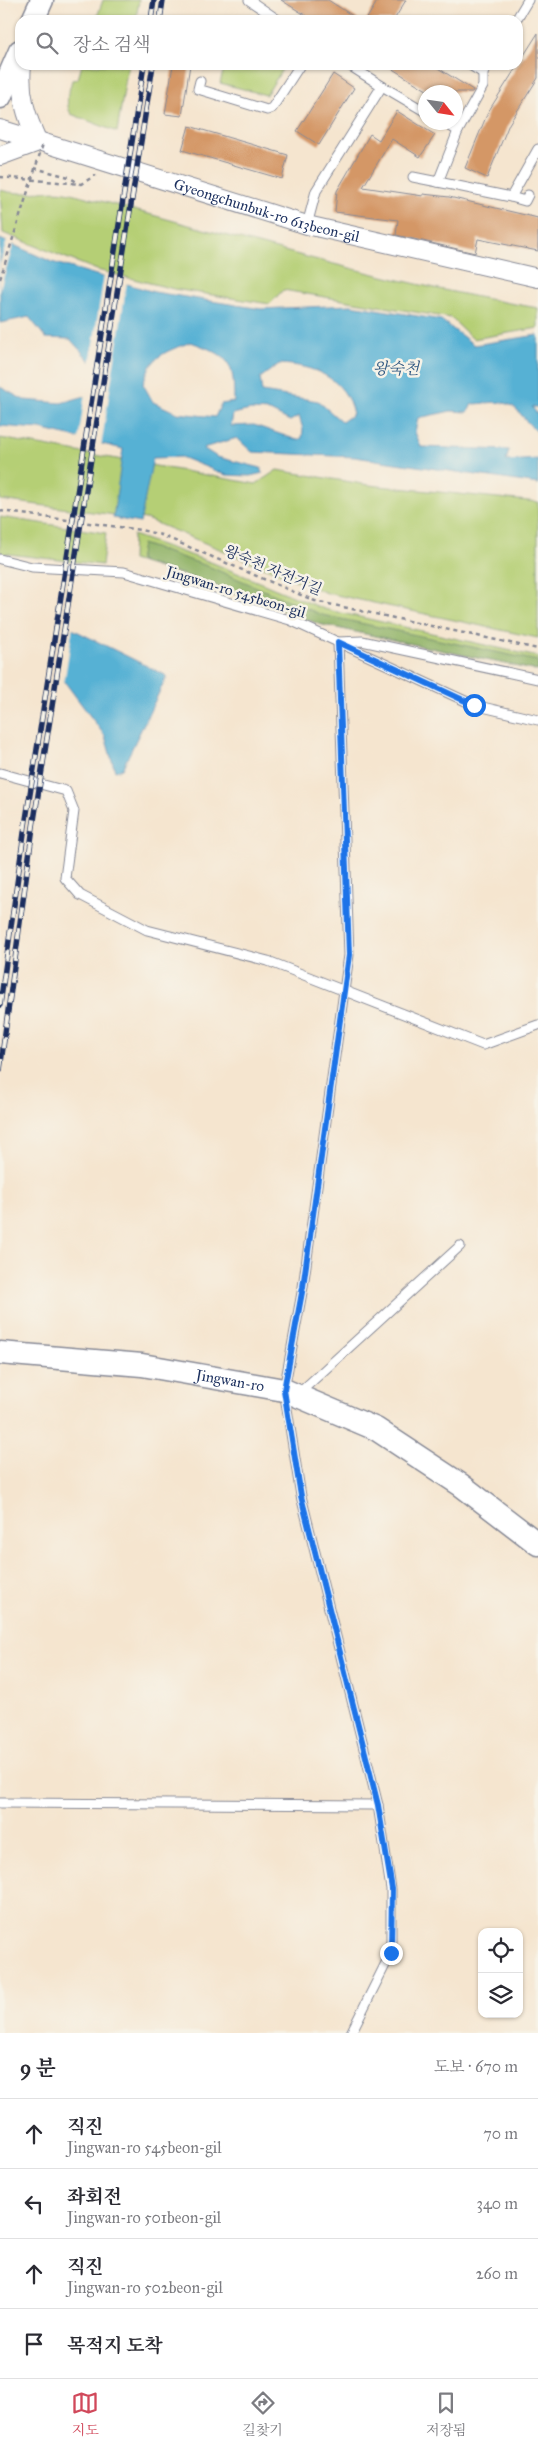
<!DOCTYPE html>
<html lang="ko">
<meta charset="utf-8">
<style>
:root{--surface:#fff;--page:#f2f2f3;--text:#2b2b33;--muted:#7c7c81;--line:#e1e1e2;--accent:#d1495b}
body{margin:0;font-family:"IM FELL Great Primer","Noto Serif KR",serif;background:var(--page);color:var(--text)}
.controls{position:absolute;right:15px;bottom:15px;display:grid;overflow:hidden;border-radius:10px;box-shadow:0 1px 4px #0004}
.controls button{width:45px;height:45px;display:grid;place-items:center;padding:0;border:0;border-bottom:1px solid var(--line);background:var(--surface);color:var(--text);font:25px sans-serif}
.compass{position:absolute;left:418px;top:85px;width:45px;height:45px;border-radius:50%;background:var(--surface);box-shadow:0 1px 4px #0004;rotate:120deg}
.stop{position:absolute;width:15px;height:15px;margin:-11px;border:4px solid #1a73e8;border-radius:50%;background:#fff}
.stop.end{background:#1a73e8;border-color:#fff;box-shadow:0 1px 5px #0008}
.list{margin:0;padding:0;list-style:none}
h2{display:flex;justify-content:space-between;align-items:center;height:65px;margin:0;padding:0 20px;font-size:21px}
h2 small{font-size:16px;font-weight:400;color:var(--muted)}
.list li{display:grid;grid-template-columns:32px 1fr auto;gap:15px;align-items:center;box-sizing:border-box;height:70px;padding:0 20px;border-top:1px solid var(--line)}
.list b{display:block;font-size:19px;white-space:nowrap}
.list p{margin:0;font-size:16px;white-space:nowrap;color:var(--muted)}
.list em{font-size:16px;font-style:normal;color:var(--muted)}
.icon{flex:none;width:28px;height:28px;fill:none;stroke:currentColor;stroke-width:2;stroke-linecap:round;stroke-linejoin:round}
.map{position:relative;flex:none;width:538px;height:2033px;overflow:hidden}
.search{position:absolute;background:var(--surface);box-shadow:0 1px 4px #0004;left:15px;right:15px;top:15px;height:55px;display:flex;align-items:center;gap:12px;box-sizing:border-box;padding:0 18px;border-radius:15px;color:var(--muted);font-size:19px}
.sheet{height:345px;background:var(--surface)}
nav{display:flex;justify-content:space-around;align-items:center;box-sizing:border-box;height:70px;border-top:1px solid var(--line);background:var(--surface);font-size:14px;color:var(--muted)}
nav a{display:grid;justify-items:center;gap:2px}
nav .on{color:var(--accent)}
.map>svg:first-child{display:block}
</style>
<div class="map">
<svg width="538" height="2033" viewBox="0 0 538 2033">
<rect width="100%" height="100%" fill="#f7f3e8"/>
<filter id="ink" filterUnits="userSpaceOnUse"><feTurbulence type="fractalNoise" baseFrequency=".02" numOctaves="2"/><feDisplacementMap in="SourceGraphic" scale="10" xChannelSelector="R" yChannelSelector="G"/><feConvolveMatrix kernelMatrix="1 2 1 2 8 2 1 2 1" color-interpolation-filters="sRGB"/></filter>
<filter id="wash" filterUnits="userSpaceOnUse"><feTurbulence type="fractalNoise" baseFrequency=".0096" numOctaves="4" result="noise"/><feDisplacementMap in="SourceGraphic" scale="20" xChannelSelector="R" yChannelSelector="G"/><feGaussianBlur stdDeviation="1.12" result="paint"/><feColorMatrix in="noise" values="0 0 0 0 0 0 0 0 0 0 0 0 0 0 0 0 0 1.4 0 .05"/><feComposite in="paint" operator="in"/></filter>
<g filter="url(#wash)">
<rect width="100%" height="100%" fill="#f5e5cf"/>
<g fill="#b5cf74" stroke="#687f69">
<path d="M103,0H139L136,20H96Z"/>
<path d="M82,65H128L117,132L71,114C64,102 69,93 72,80L78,79Z"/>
<path d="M225,65H285L266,95L220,83Z"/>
<path d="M0,190C26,198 49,187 71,193C226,234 380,282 538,308V328L473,339L451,318L283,290L270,304L174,289L97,270L3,233Z"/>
<path d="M0,438L256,484L277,470L369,485L538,502V638L327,593L146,519L0,500Z"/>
<path d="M0,517L106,533L102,565L0,553Z"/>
<path d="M133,535L213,563L324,609L538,657V671L319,624L203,581L132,560Z"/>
</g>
<path fill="#90b266" stroke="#567062" d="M142,544L210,567L322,615L538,661V671L319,624L203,581L139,561Z"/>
<g fill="#57b1d4" stroke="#397099" fill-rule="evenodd">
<path d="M0,239L52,262L154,292L261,309L351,305L441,320L474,345L538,335V407H532L538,415V432C528,425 524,417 516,409C505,398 486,404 472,404L468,412L451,411L418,418L415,432L421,447L509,450L506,461L538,459V484L355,457L252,452L237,438L203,448L217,457L261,468L263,473L250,476L226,475L181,457L153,458L140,523L113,518L123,449L40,429L0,426V387L24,400L61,403L96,393L100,372L70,339L46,338L29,317L0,323ZM191,342C230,356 234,361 234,402L221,404L215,417L177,413L153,402L143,384C151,355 165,352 191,342ZM279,364C313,365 346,378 353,414L342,422L318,401L262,392L260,378ZM250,410L270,411L290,421L299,416L303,429L302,438L297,440L254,425L231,426L233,414Z"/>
<path d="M60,623L167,676L122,769L115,771L105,736L47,658Z"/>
</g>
<g fill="#f5e5cf">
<path d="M7,240L14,243L0,289V264Z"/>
<path d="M104,275L127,282L101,447L78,441L85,393L94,391L98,373L90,364Z"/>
<path d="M61,620L73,626L64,684L45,658L58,621Z"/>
</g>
<g id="blocks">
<g fill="#d49766">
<path d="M281,0H328L359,20H313Z"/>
<path d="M378,0H406L394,20H366Z"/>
<path d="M538,33V78L509,124L487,178L465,168L488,112Z"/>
<path d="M173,65H190L182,116L165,114Z"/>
<path d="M386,65H433L473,90L472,92H430Z"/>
<path d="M333,74L354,88L319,145L297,131Z"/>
<path d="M397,111L435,135L420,157L392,139L363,187L423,196V194L449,197L538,218V251L478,239L475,253L396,235L398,220L335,212L337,191L370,134L379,140Z"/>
<path d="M189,126L288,155L282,179L182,150Z"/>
</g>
</g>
</g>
<g filter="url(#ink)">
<use href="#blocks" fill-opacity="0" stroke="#888a96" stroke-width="1"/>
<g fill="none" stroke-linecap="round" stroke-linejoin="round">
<defs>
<g id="service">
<path d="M249,0L278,20"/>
<path d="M516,20L528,0"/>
<path d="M470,65L483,73"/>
<path d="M200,81L198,89L267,110L272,108L300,65"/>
<path d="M382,86L426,112"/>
<path d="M458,131L483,86V73L488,65"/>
<path d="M413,177L438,182L458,131L444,122"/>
<path d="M438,182L511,197L538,149"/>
<path d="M511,197L525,201L528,195"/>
<path d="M307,225L316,191L382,86L349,65"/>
<path d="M0,559L32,567L124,572L290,620L474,705L538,720"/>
<path d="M0,773L66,791L74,811L65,878L80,895L147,930L268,961L483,1045L538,1025"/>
<path d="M297,1395L460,1246"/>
<path d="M0,1803L378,1805"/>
<path d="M351,2033L391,1953V1889L378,1805L301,1496L284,1390L303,1287L349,955L338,642L362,641L538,679"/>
</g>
<g id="minor">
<path id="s1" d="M0,129L307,225L538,278"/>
<path d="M0,156L38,142C26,116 19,94 22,65"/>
</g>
<g id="tertiary">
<path d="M33,20L42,0"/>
<path d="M0,97L20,51"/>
<path id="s2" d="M0,1353L142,1365L284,1390L376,1429L461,1485L538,1544"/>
</g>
</defs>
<use href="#service" stroke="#888a96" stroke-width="11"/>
<use href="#minor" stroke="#888a96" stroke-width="20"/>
<use href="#tertiary" stroke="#888a96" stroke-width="25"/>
<g stroke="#888a96" stroke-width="2.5" stroke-dasharray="4 4" stroke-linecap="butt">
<path d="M34,168L69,177L80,184"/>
<path d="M0,177L81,184L96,175"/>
<path d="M0,511L141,530L161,535L315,601L538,649"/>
</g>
<use href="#service" stroke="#fff" stroke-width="9"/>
<use href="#minor" stroke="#fff" stroke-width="18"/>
<use href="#tertiary" stroke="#fff" stroke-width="22"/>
<defs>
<g id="rail">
<path d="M151,20L154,0"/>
<path d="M160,20L163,0"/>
<path d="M0,1005L25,826L144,65"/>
<path d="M0,1070L33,827L153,65"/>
</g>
</defs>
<use href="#rail" stroke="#1b2f5e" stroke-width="5.5"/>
<use href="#rail" stroke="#f7f3e8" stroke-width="4" stroke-dasharray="11" stroke-linecap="butt"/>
<path stroke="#888a96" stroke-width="2.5" stroke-dasharray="4 4" stroke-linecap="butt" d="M0,279L43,144"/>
</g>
</g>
<g fill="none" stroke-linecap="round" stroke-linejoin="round" filter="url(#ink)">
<path stroke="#1a73e8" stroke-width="6" d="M391,1953L392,1889L378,1805L301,1496L284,1390L303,1287L349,955L338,642L474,705"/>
</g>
<g text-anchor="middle" stroke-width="5" stroke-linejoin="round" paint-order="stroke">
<g font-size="15" fill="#1b2f5e" stroke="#f7f3e8">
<text dy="5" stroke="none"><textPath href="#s1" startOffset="279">Gyeongchunbuk-ro 613beon-gil</textPath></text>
<text transform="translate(273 570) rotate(23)" y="5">왕숙천 자전거길</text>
<text transform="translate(236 592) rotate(17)" y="5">Jingwan-ro 545beon-gil</text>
<text dy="5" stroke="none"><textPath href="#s2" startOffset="232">Jingwan-ro</textPath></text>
</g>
<g font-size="16" font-style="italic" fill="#2d5681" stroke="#f7f3e8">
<text x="396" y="374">왕숙천</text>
</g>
</g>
</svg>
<div class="controls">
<button><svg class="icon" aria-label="locate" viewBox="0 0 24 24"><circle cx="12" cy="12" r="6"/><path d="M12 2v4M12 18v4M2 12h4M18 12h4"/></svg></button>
<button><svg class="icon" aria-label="layers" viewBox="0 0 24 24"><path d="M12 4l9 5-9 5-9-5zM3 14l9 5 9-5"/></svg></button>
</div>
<svg class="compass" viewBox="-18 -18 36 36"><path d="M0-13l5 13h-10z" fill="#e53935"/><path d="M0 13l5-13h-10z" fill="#7c7c81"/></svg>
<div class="stop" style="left:474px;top:705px"></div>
<div class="stop end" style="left:391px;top:1953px"></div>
<div class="search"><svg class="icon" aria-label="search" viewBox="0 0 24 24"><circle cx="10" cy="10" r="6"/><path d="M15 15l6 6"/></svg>장소 검색</div>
</div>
<section class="sheet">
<h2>9 분<small>도보 · 670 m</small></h2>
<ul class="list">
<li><svg class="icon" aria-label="ahead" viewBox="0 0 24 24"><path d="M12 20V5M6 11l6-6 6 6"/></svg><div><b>직진</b><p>Jingwan-ro 545beon-gil</p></div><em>70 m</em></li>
<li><svg class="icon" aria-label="left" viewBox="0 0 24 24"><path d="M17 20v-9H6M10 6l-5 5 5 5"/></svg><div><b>좌회전</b><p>Jingwan-ro 501beon-gil</p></div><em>340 m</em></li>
<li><svg class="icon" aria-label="ahead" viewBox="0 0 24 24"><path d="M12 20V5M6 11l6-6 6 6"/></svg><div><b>직진</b><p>Jingwan-ro 502beon-gil</p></div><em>260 m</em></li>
<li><svg class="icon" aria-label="arrive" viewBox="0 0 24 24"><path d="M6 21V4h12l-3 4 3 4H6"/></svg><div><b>목적지 도착</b></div></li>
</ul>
</section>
<nav>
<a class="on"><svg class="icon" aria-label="map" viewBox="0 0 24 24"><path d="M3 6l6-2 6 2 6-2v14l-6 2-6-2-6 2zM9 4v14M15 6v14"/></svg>지도</a>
<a><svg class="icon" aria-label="directions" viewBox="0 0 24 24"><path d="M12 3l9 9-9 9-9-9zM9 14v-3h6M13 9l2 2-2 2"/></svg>길찾기</a>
<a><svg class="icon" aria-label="saved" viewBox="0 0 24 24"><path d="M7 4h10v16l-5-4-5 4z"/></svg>저장됨</a>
</nav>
